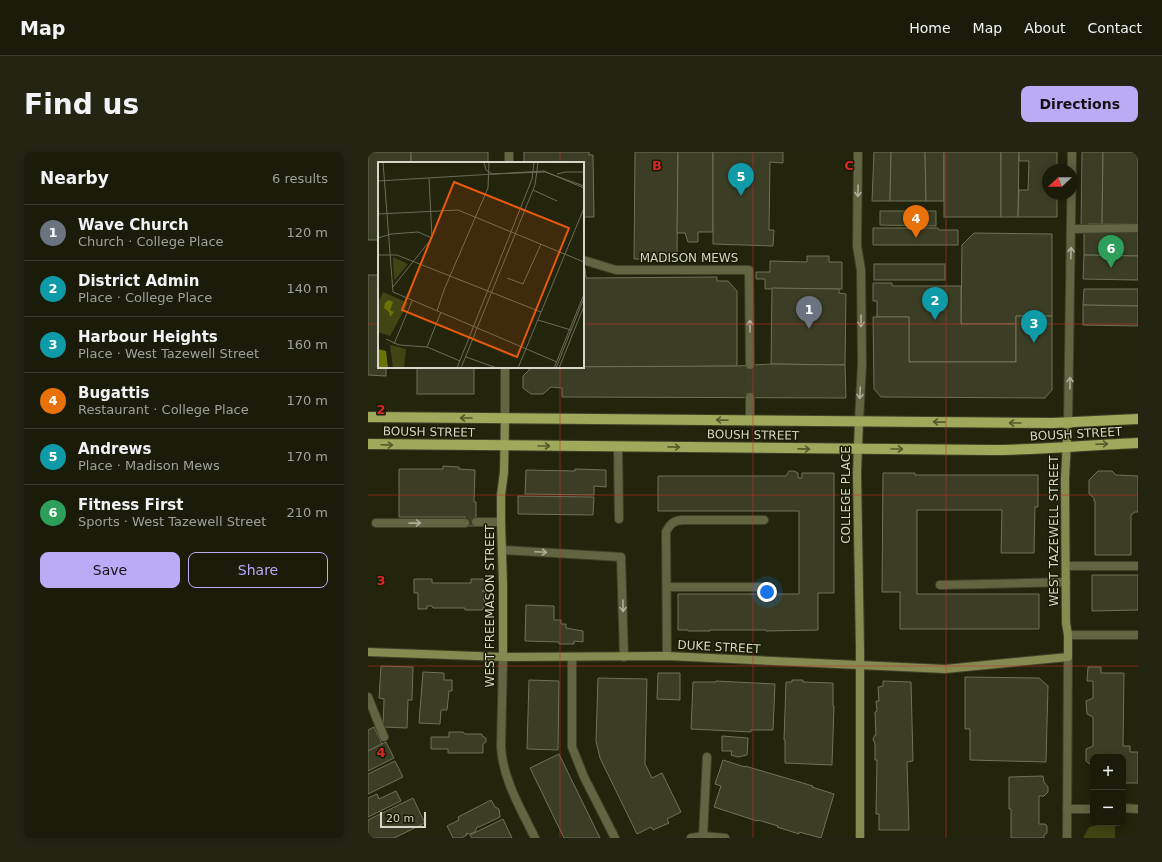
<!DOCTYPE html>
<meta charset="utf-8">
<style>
:root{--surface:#1a1b08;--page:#232412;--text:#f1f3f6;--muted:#9fa19c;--line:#383929;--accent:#bbaaf6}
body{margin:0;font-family:"DejaVu Sans",sans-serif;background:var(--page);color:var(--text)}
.controls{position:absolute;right:12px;bottom:12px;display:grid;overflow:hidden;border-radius:8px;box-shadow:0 2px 10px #0003}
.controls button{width:36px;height:36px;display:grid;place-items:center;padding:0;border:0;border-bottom:1px solid var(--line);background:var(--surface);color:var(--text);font:20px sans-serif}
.compass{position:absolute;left:674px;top:12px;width:36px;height:36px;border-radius:50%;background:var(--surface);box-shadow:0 2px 10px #0003;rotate:248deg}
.scale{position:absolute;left:12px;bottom:10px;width:46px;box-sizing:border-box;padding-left:4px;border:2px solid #d5d7c8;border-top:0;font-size:11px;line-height:14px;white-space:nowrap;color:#d5d7c8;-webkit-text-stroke:3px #191b03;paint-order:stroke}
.you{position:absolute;left:399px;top:440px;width:14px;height:14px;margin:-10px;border:3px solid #fff;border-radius:50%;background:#1a73e8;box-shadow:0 0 0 6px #1a73e833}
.badge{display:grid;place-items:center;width:26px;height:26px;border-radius:50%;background:var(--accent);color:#fff;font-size:13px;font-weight:700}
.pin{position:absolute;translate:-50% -33px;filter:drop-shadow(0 1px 2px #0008)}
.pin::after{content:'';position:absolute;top:21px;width:14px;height:12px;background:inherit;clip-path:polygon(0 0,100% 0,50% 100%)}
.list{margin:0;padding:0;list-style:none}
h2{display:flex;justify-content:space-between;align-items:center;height:52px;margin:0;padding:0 16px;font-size:17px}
h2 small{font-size:13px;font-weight:400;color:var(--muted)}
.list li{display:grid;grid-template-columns:26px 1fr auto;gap:12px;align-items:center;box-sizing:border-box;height:56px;padding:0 16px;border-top:1px solid var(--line)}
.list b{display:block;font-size:15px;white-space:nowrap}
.list p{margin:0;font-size:13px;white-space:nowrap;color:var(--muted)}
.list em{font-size:13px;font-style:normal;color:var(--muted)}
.actions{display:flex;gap:8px;padding:12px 16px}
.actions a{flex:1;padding:9px 0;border:1px solid var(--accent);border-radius:8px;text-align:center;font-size:14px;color:var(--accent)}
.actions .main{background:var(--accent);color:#111}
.map{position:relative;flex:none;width:770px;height:686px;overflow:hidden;border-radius:8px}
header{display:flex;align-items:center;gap:24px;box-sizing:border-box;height:56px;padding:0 20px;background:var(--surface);border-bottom:1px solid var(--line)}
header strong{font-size:19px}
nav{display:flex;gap:22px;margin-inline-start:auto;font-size:14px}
.intro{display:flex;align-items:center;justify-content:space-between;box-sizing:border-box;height:96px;padding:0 24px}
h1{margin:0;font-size:28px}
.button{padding:10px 18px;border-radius:8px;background:var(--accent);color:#111;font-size:14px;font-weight:700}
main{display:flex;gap:24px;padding:0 24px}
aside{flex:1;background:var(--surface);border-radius:8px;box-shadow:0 2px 10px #0003}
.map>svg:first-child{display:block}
</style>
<header>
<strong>Map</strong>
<nav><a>Home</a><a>Map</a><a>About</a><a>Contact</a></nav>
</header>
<div class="intro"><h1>Find us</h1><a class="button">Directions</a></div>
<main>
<aside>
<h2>Nearby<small>6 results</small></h2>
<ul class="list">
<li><span class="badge" style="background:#6b7280">1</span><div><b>Wave Church</b><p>Church · College Place</p></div><em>120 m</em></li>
<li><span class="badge" style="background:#0f9aa8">2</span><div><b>District Admin</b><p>Place · College Place</p></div><em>140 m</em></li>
<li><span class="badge" style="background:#0f9aa8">3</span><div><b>Harbour Heights</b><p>Place · West Tazewell Street</p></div><em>160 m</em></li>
<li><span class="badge" style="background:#e8710a">4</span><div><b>Bugattis</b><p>Restaurant · College Place</p></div><em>170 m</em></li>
<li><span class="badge" style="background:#0f9aa8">5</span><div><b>Andrews</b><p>Place · Madison Mews</p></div><em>170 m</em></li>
<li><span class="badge" style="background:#2e9e5b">6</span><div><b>Fitness First</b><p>Sports · West Tazewell Street</p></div><em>210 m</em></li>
</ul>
<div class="actions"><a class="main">Save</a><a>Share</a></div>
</aside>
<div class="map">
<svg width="770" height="686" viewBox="0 0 770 686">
<rect width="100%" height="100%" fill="#22240b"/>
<path fill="#414514" d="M726,674H747V686H715L721,675Z"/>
<g fill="#3b3e24" stroke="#6f7256">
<path d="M0,0H43V11H11V88H0Z"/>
<rect x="43" y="0" width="77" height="11"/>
<path d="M156,0H221V3H225L226,65H215V11H156Z"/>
<path d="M267,0H310L309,108L266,107Z"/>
<path d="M310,0H345V80H330V90H320L317,81H309Z"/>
<path d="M345,0H415V11L402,10L401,78H406L405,94L345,92Z"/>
<path d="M506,0H523L522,49H504Z"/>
<path d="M523,0H557L558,49H522Z"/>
<path d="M557,0H576V49H558Z"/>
<rect x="576" y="0" width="57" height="65"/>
<path d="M633,0H651L650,65H633Z"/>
<path d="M651,0H689V18H680V42H689V65H650L651,38H660L661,9H651Z"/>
<path d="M714,0H735L734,72H720L721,74H713Z"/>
<path d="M735,0H770V72H734Z"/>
<path d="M512,59H568V74L512,73Z"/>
<path d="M505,76H570L571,78H590V93H505Z"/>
<path d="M716,78L770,79V104L716,103Z"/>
<path d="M606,81L684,82V164H648V172H593L594,93Z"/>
<path d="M716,103L770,104V128L715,127Z"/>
<path d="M439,104H461V110H474V137H397V127H388V120H402V109L439,110Z"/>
<rect x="506" y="112" width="71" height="16"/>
<path d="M215,116H217L218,126L349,125V129H360L369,139V214L182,216L215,215Z"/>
<path d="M0,123H11V215H18V224L0,223Z"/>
<path d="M505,131H524V134H593V172H648V210H541V165H509V149H505Z"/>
<path d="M404,136L471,137V141L478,142L477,213L403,212Z"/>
<path d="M716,137H770V154L715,153Z"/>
<path d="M715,153L770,154V174L715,173Z"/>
<path d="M648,164H684V238L677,246L513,245L506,237L505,165H541V210H648Z"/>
<path d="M403,212L477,213L478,246L194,245V236L183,235L175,242H163L155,236V224L164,215L369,214Z"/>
<rect x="49" y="215" width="57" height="27"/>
<path d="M75,314L91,315V317L107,318L106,350H108V374H97V365H31V317H75Z"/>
<path d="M207,317L238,318V335L226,334V343L157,342L158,318L207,319Z"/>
<path d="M421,319H426L430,321V326H434V321H466V441H450V478L398,479V478H342V479H320V478H310V442H431V359H290V324H418Z"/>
<path d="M730,319H744L748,323L770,324V360H767L763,363V403H727V349H726V346L721,342V328Z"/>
<path d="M515,321H547V323H670V355H667L666,401H633L634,358H549V442H671V477H532V440H514Z"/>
<path d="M150,344L226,345L225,363L150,362Z"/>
<path d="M724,423H770V458L724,459Z"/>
<path d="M46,427H64V431H103V427H115L117,431V437L114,439H117V447H115L117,449V454L114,458H97V456H65L64,454H59V457H50V441H46Z"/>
<path d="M158,453L186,454V468H193V472H198V476L215,479V490L206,489V492H191V490L157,489Z"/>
<path d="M13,514L45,515L44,548H40L39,576L15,575L16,547L11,546Z"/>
<path d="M720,515H733V521H756L755,594H762V600H770V631H757L755,634V605H725V630H723V613L718,609V597L725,594V565L719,562L718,549L725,546V529H719Z"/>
<path d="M55,520L76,521V528H84V539H81L79,558H73L72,572L51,571Z"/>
<path d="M290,521H312V548L289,547Z"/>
<path d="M597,525L671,526L680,534L678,610L602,608V577H597Z"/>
<path d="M230,526L279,527L277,612L284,626L294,621L313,660L299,667L301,671L285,678L283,675L269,682L232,606L228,589Z"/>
<path d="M161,528L191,529L190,598L159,597Z"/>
<path d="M424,528H435V530L465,531V554H466L464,613L417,611V588H416L418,530H424Z"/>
<path d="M348,529L407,532L405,578H383V580L323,577L325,530H348Z"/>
<path d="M515,529L543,530L545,609L539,610L541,678H511V662H508L509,608H507V592L505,587L507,583H508L507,560L509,559L508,549H511L510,535L515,534Z"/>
<path d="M6,575L14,592L0,599V578Z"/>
<path d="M81,580H95L97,582H114V584L118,586V590L115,592V601H80V597H63V585H81Z"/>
<path d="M354,584L380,586L379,603L370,605L363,603L364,599H354Z"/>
<path d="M18,590L26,606L0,619V599Z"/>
<path d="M191,602L232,686H196L162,616Z"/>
<path d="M355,608L377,615V614L445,634L444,635L466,642L453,686L431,680V682L409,675L410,674L390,668L389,669L346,655L353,634L347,632Z"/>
<path d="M27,609L35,625L0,642V622Z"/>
<path d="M675,624L676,630L680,635V640L676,644H671V672H677L679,674V681L676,683V686H643V657H641V625Z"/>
<path d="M28,639L33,649L0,665V646L9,642L11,647Z"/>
<path d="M45,646L57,671L26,686H0V668Z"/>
<path d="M123,648L127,655L131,657L132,665L111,675H109L107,680L102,682L98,681L99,683L93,686H85L79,674L91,668L90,665Z"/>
<path d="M135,667L144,686H104L102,683Z"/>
</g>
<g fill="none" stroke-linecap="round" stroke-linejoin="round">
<path stroke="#3d3f27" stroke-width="8" stroke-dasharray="8 4" stroke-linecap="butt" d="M382,213V245"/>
<defs>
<g id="lane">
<path d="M704,77L770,76"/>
<path d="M250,295L251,367"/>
<path d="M108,370H133"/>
<path d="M8,371H97"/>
<path d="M134,398L253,405L256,505"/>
<path d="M698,414H770"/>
<path d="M572,433L698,430"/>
<path d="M299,435H399"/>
<path d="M299,504L298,380C302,372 305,369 314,368H396"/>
<path d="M204,505V595L216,625L247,686"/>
<path d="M0,545L16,585"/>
<path d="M335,684L339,605"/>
</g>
<g id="street">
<path d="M490,0L489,94L493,118L494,212L491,269"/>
<path d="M141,11V0"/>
<path d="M215,108L248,118H381L382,213"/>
<path d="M137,266V215"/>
<path d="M382,269V245"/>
<path d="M700,270L704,0"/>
<path d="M700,483H770"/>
<path d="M135,505L133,595C135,628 153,657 167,686"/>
<path d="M755,656L770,657"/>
<path d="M699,657H725"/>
<path d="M323,686L335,684L357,686"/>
<path d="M699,686L700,505"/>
</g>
<g id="secondary">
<path d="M491,269L489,321L492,497V686"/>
<path d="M0,500L135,505L299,504L577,517L700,505V483L698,471L697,327L700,270"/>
<path d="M135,505V433L133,370V343L136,320L137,266"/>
</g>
<g id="primary">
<path d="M0,265L685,271L770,267"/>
<path d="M0,292L623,298C672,298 721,293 770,291"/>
</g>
</defs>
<use href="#lane" stroke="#3f4129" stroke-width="10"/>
<use href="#street" stroke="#3f4129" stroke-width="10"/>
<use href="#secondary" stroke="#3f4129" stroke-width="10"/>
<use href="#primary" stroke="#3f4129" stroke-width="12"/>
<use href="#lane" stroke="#616542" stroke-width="8"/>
<use href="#street" stroke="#616542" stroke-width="8"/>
<use href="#secondary" stroke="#848b51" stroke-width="8"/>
<use href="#primary" stroke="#a0a85c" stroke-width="10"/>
</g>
<defs><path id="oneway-shaft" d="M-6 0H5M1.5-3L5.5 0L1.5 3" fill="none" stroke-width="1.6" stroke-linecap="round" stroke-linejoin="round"/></defs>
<g stroke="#acaf99">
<use href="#oneway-shaft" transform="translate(490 39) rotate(91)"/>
<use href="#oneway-shaft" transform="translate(703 101) rotate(-89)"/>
<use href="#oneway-shaft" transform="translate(493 169) rotate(90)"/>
<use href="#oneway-shaft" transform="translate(382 174) rotate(-90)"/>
<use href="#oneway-shaft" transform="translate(702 231) rotate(-89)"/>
<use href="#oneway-shaft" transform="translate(492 241) rotate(93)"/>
<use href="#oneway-shaft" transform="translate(47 371) rotate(-1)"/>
<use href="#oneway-shaft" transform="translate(173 400) rotate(3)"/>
<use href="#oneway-shaft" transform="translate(255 454) rotate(89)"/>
</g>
<g stroke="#565a2b">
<use href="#oneway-shaft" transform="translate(98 266) rotate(-180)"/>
<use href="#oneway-shaft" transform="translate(354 268) rotate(-179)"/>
<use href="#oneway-shaft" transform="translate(571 270) rotate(-179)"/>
<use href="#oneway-shaft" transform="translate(647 271) rotate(-180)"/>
<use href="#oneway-shaft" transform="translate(734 292) rotate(-2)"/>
<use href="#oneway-shaft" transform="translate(19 293) rotate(2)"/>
<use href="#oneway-shaft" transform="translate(176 294)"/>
<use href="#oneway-shaft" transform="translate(306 295) rotate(1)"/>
<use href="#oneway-shaft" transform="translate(436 297) rotate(1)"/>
<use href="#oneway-shaft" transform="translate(529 297)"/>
</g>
<path fill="none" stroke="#d62828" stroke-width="1" stroke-opacity="0.55" d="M192,0V11M385,0V686M578,0V686M0,172H11M215,172H770M192,215V686M0,343H770M0,514H770"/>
<g text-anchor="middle" stroke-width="3" stroke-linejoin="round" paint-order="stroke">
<g font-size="12" fill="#d5d7c8" stroke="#191b03">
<text x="321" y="110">MADISON MEWS</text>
<text transform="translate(61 280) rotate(1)" y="4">BOUSH STREET</text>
<text transform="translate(708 282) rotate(-3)" y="4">BOUSH STREET</text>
<text transform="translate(385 283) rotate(1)" y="4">BOUSH STREET</text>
<text transform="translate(478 343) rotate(-90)" y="4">COLLEGE PLACE</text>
<text transform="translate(686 379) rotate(-90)" y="4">WEST TAZEWELL STREET</text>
<text transform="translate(122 454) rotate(-90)" y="4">WEST FREEMASON STREET</text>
<text transform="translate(351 495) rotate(3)" y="4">DUKE STREET</text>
</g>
</g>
<g transform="translate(10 10)">
<rect width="206" height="206" fill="#22240b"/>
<path d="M15,95L30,102L17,118L16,117ZM5,130L30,141L12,174L0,170V141ZM12,183L28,187L26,206H15Z" fill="#414514"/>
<path d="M11,138L15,140L12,148L16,150L12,155L11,150L6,146L7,141ZM0,187L8,189L10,206H0Z" fill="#6c7305"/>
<path fill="none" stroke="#6a6c57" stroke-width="1" d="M5,0L15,130L179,200M106,0L108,8L114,12L167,10L206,24M179,12L187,10H206M0,19L166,9L206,26M155,28L179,39M0,52L80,48L206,100M0,76L13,72L40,70L54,76M0,93H19L163,150M129,116L145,122L163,82M14,126L54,76L51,16M59,149L66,128L110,26L111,0M160,158L193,168M8,177L21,183L49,185L82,199M16,182L34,139M49,185L63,150M88,195L119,206M79,206L154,17L156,0M83,206L157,23L160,0M140,206L206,46M176,206L206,132M178,206L206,136M181,206L206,144"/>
<path fill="#e8590c" fill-opacity="0.15" stroke="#e8590c" stroke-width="2" d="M76,20L191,66L139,195L24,148Z"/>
<rect width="206" height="206" fill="none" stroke="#d5d7c8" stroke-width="2"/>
</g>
<g font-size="13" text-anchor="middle" font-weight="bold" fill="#d62828" stroke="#191b03" stroke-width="3" stroke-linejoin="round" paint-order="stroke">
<text x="289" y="18">B</text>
<text x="481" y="18">C</text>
<text x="13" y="262">2</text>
<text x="13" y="433">3</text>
<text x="13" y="605">4</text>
</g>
</svg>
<div class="controls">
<button>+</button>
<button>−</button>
</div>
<svg class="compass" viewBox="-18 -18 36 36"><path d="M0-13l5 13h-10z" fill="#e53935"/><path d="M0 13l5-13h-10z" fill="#9fa19c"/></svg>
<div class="scale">20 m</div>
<div class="you"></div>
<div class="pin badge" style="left:441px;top:177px;background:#6b7280">1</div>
<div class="pin badge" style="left:567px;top:168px;background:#0f9aa8">2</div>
<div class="pin badge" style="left:666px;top:191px;background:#0f9aa8">3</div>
<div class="pin badge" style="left:548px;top:86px;background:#e8710a">4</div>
<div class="pin badge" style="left:373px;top:44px;background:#0f9aa8">5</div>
<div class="pin badge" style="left:743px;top:116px;background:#2e9e5b">6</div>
</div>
</main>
